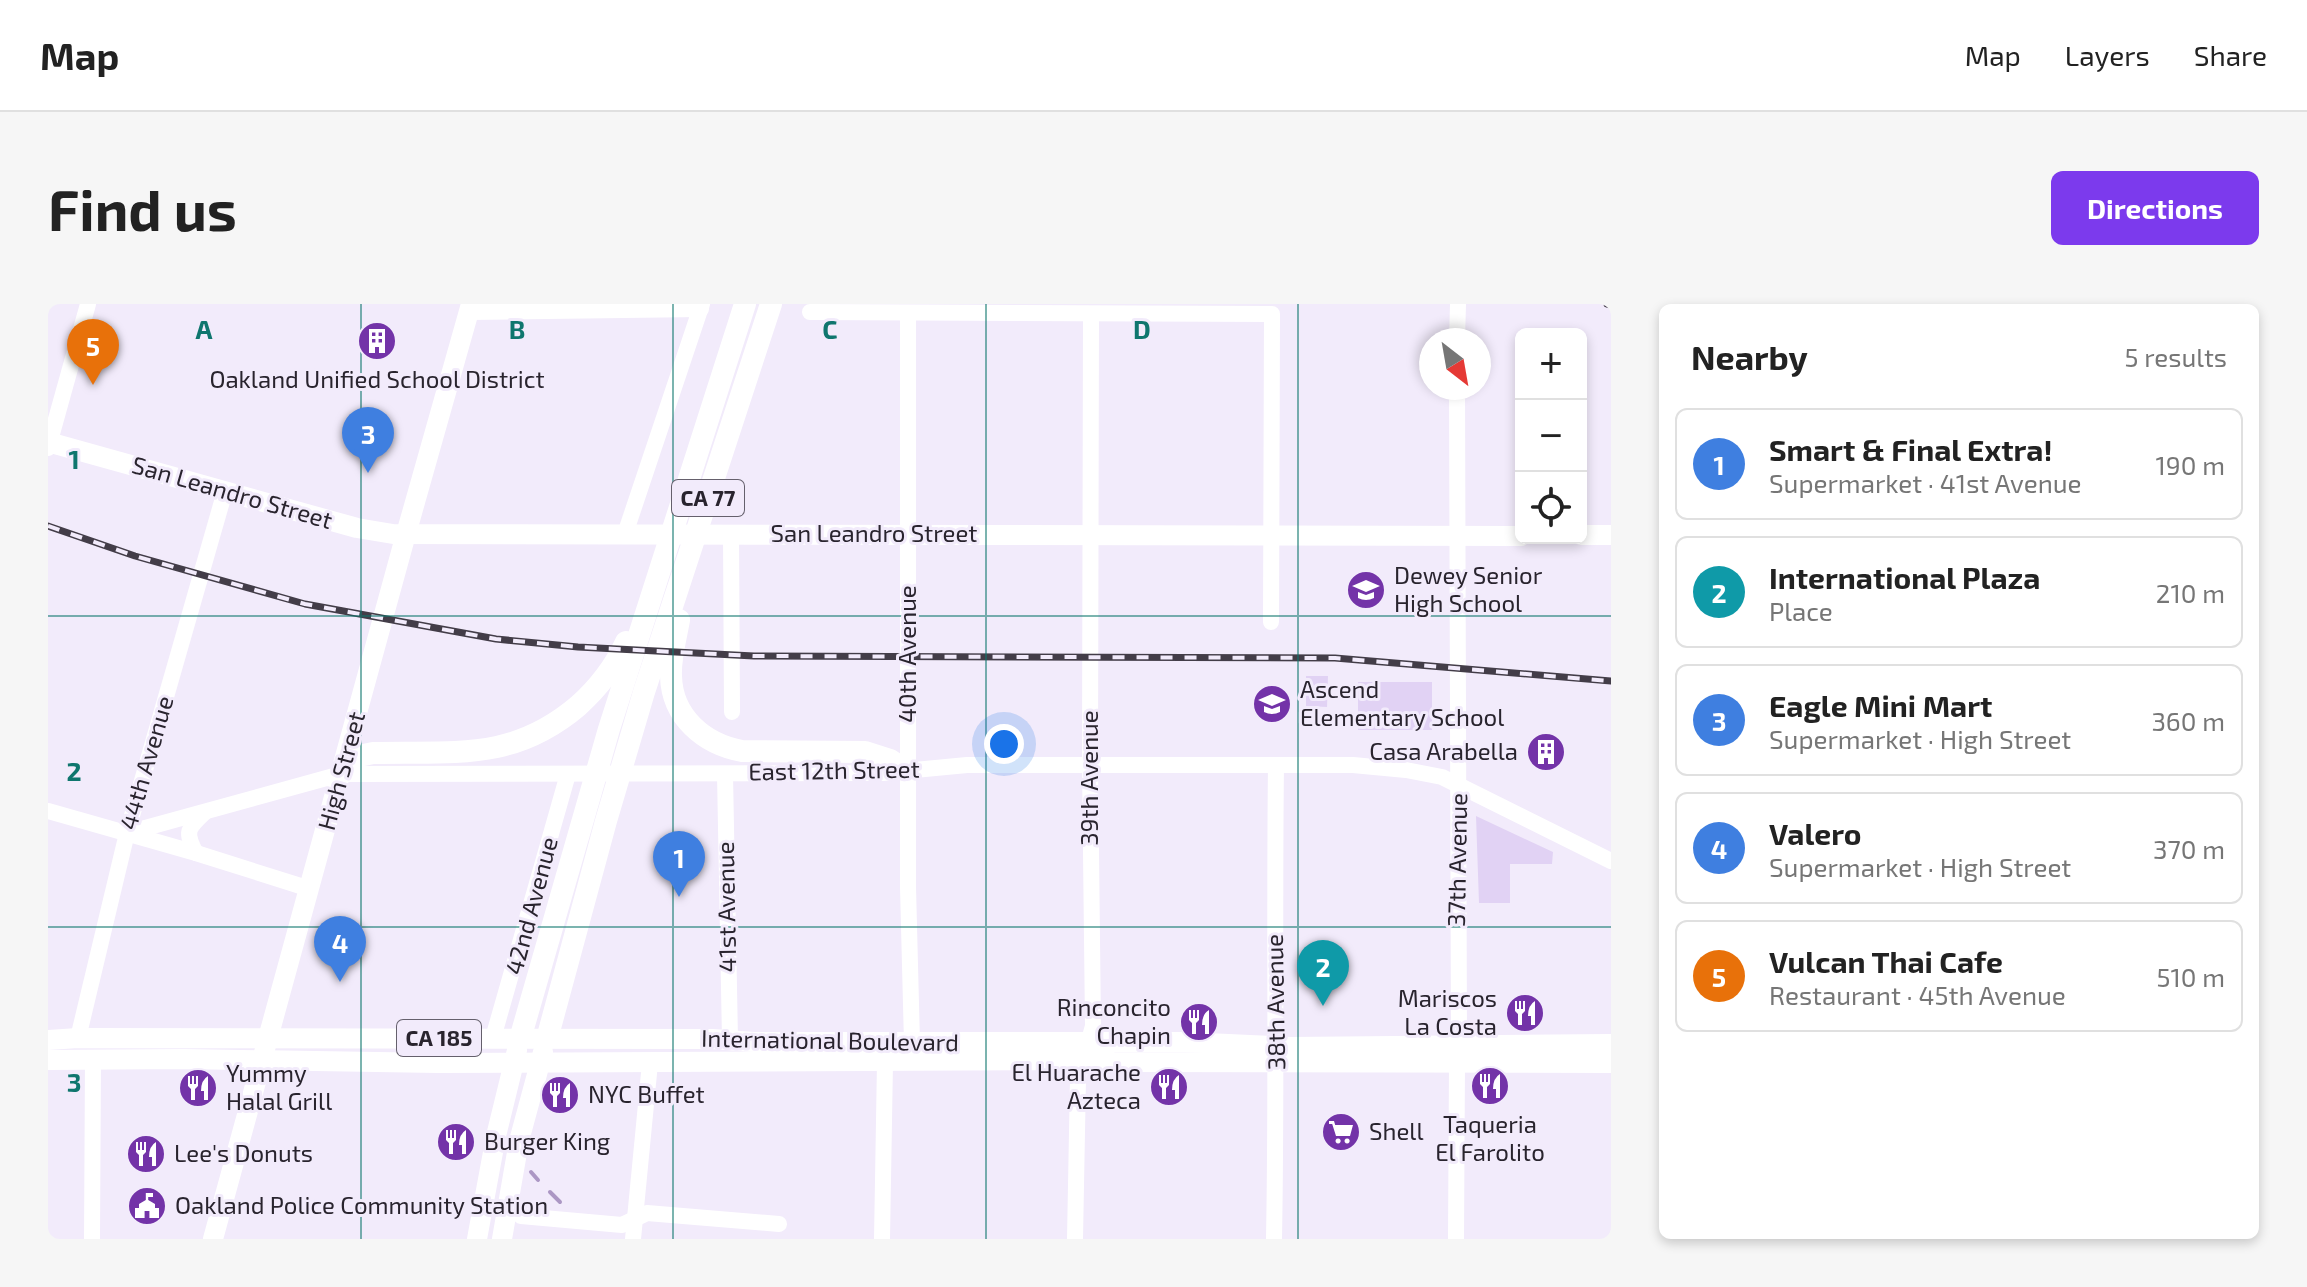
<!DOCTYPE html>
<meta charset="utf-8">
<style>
:root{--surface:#fff;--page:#f6f6f6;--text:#222;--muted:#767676;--line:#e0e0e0;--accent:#7c3aed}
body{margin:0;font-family:"Exo 2",sans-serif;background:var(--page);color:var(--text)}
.controls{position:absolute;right:24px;top:24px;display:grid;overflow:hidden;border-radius:12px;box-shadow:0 4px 12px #0003}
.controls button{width:72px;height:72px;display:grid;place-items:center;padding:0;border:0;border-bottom:2px solid var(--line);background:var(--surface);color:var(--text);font:40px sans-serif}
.compass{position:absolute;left:1371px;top:24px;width:72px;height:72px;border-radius:50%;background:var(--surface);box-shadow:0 4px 12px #0003;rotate:149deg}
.you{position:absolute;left:956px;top:440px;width:28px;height:28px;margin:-20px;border:6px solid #fff;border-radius:50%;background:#1a73e8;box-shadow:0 0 0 12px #1a73e833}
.badge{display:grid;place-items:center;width:52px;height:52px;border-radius:50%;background:var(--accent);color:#fff;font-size:26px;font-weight:700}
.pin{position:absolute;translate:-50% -66px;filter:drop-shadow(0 2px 4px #0008)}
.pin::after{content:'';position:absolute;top:42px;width:28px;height:24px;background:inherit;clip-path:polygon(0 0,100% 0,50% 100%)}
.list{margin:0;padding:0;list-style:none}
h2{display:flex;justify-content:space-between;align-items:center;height:104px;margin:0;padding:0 32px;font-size:34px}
h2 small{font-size:26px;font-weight:400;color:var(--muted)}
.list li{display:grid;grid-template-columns:52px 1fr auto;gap:24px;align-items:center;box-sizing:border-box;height:112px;margin:0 16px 16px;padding:0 16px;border:2px solid var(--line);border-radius:12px}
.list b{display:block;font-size:30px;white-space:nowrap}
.list p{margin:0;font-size:26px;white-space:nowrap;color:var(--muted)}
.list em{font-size:26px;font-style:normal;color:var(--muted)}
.icon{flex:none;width:44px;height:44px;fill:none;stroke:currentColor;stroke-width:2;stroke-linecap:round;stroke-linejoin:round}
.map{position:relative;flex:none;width:1563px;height:935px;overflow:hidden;border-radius:12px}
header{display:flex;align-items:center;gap:48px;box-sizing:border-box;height:112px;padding:0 40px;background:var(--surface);border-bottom:2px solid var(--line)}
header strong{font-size:38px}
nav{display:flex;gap:44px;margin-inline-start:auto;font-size:28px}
.intro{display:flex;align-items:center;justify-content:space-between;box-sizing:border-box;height:192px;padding:0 48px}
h1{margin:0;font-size:56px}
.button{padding:20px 36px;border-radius:12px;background:var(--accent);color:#fff;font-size:28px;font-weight:700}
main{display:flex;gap:48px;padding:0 48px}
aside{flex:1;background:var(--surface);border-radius:12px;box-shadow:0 4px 12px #0003}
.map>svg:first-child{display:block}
</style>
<header>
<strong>Map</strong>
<nav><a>Map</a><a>Layers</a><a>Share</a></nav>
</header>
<div class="intro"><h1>Find us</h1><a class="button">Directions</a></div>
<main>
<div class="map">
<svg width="1563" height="935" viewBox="0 0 1563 935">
<rect width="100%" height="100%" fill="#f2ebfb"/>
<g fill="#e1d2f4">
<path d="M1258,372H1280L1279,403L1258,402Z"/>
<rect x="1310" y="378" width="74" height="48"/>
<path d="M1428,512L1505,548L1504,560H1462V599H1431Z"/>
</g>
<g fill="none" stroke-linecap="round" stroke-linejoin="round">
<g stroke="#ac97c4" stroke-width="4">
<path d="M483,868L490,876"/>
<path d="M502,888L512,898"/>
</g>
<g stroke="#fff" stroke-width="16">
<path d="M421,8L653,5"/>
<path d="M762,8L1224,10L1223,318"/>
<path d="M860,9V583L864,739"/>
<path d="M1409,36L1410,0"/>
<path d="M1409,84L1411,740"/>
<path d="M0,144L40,0"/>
<path d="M577,230L654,0"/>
<path d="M683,230L684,408"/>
<path d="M677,470L682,736"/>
<path d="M0,507L148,549L262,585"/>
<path d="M79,529L293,470L835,469L919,461H1305L1358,466L1394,473L1563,557"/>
<path d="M148,549C136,527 140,524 157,508"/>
<path d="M30,734L79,529L177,187"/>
<path d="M445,734L520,470"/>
<path d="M473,912L574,921L599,909L731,920"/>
<path d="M44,935L45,755"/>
<path d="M585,935L602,759"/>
<path d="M834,935L837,758"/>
<path d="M1027,935L1030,774L1045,722L1042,461L1043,10"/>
<path d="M1226,935C1229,777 1226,619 1228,461"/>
<path d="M1408,935L1409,759"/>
</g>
<g stroke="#fff" stroke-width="20">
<path d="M0,138L309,224L345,230L1473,232"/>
<path d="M1533,231H1563"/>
<path d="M0,736L30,734L664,735L706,738H1137L1243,743L1563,740"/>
<path d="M0,756L136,755L390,759L1013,756L1066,758L1563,759"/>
<path d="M165,935L358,230L423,0"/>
<path d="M429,935L448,832L469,746"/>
<path d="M454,935L471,837L495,748"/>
</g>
<g stroke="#fff" stroke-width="22">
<path d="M631,316C628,334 622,353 623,372C624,413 656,440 694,447L817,448L842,456L860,468"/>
<path d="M293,470L311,452L325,449C405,447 464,458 530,402C550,384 567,362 578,338"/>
<path d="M472,735L561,425L697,0"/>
<path d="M499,735L558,517L596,388L723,0"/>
</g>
<defs>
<g id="rail">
<path d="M1559,0L1563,1"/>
<path d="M0,222L87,252L257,300L448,335L530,343L706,352L1287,354L1563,377"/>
</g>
</defs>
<use href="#rail" stroke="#433d48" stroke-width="7"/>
<use href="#rail" stroke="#f2ebfb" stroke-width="4" stroke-dasharray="12" stroke-linecap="butt"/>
</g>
<path fill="none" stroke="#0f766e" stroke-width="2" stroke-opacity="0.55" d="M313,0V935M625,0V935M938,0V935M1250,0V935M0,312H1563M0,623H1563"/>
<defs>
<symbol id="building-disc" viewBox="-11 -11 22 22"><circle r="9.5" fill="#7333a8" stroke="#f2ebfb"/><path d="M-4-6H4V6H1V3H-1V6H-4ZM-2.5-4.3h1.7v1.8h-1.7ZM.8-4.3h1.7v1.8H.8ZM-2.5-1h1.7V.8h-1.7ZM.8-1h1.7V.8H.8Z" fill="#fff"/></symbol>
<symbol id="school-disc" viewBox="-11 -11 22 22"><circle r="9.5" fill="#7333a8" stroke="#f2ebfb"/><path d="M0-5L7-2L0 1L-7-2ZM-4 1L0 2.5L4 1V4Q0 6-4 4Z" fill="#fff"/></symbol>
<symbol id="restaurant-disc" viewBox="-11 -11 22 22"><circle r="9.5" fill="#7333a8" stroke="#f2ebfb"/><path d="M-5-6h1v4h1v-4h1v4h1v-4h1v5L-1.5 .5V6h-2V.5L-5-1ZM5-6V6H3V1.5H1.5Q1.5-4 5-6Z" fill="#fff"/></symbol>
<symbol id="supermarket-disc" viewBox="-11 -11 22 22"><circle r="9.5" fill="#7333a8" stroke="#f2ebfb"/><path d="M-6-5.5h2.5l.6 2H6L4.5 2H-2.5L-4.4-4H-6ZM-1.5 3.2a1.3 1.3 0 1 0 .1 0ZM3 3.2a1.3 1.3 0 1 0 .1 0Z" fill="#fff"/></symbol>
<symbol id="civic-disc" viewBox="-11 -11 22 22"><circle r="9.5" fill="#7333a8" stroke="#f2ebfb"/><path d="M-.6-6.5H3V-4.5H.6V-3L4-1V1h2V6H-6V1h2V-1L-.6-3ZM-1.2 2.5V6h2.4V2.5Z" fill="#fff"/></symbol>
</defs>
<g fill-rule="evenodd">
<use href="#building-disc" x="307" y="15" width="44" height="44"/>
<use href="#school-disc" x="1296" y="264" width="44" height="44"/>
<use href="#school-disc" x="1202" y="378" width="44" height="44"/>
<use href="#building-disc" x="1476" y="426" width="44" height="44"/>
<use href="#restaurant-disc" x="1455" y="687" width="44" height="44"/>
<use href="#restaurant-disc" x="1129" y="696" width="44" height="44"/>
<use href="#restaurant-disc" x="1420" y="760" width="44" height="44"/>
<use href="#restaurant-disc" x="1099" y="761" width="44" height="44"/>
<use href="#restaurant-disc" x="128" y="762" width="44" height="44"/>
<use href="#restaurant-disc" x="490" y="769" width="44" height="44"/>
<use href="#supermarket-disc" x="1271" y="806" width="44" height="44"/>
<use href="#restaurant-disc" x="386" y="816" width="44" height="44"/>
<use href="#restaurant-disc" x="76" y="828" width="44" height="44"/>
<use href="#civic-disc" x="77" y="880" width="44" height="44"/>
</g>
<g text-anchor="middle" stroke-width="6" stroke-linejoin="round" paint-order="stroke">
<g fill="#f2ebfb" stroke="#65606c" stroke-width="2">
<rect x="624" y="176" width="72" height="36" rx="6"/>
<rect x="349" y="716" width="84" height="36" rx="6"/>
</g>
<g font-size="22" font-weight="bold" fill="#29242e">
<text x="660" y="202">CA 77</text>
<text x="391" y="742">CA 185</text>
</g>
<g font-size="24" fill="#29242e" stroke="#f2ebfb" text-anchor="start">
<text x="329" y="84" text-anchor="middle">Oakland Unified School District</text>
<text x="1346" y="280">Dewey Senior<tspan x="1346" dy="28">High School</tspan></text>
<text x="1252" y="394">Ascend<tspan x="1252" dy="28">Elementary School</tspan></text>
<text x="1470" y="456" text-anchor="end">Casa Arabella</text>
<text x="1449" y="703" text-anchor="end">Mariscos<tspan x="1449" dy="28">La Costa</tspan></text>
<text x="1123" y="712" text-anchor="end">Rinconcito<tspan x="1123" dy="28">Chapin</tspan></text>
<text x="1093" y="777" text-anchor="end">El Huarache<tspan x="1093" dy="28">Azteca</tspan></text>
<text x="178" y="778">Yummy<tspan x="178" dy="28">Halal Grill</tspan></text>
<text x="540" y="799">NYC Buffet</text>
<text x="1442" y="829" text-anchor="middle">Taqueria<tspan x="1442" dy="28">El Farolito</tspan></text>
<text x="1321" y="836">Shell</text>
<text x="436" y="846">Burger King</text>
<text x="126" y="858">Lee's Donuts</text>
<text x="127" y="910">Oakland Police Community Station</text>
</g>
<g font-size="24" fill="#29242e" stroke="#f2ebfb">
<text transform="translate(184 189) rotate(16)" y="8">San Leandro Street</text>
<text x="826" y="238">San Leandro Street</text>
<text transform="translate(860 350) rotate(-90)" y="8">40th Avenue</text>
<text transform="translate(99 459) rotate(-74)" y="8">44th Avenue</text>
<text transform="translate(294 467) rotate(-75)" y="8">High Street</text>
<text transform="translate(786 467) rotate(-1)" y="8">East 12th Street</text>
<text transform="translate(1042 474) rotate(-90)" y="8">39th Avenue</text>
<text transform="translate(1410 556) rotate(-89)" y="8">37th Avenue</text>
<text transform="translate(484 602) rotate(-75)" y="8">42nd Avenue</text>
<text transform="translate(679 603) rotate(-91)" y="8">41st Avenue</text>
<text transform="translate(1228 698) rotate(-91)" y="8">38th Avenue</text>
<text transform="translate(782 737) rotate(1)" y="8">International Boulevard</text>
</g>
</g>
<g font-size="26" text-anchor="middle" font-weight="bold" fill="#0f766e" stroke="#f2ebfb" stroke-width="6" stroke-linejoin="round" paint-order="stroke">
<text x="156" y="35">A</text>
<text x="469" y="35">B</text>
<text x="782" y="35">C</text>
<text x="1094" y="35">D</text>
<text x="26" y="165">1</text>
<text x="26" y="477">2</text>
<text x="26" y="788">3</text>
</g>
</svg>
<div class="controls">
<button>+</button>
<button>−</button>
<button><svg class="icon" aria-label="locate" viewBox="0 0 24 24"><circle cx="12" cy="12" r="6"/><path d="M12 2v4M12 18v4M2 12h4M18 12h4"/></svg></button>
</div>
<svg class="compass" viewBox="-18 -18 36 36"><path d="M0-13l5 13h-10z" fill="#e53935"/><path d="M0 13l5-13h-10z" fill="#767676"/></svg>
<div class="you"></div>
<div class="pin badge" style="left:631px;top:593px;background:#3f7fe0">1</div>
<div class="pin badge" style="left:1275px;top:702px;background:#0f9aa8">2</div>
<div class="pin badge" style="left:320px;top:169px;background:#3f7fe0">3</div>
<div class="pin badge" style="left:292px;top:678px;background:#3f7fe0">4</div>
<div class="pin badge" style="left:45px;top:81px;background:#e8710a">5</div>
</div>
<aside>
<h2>Nearby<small>5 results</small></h2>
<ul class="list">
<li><span class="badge" style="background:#3f7fe0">1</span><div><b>Smart &amp; Final Extra!</b><p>Supermarket · 41st Avenue</p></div><em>190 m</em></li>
<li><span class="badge" style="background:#0f9aa8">2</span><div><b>International Plaza</b><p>Place</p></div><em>210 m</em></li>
<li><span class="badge" style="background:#3f7fe0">3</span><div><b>Eagle Mini Mart</b><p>Supermarket · High Street</p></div><em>360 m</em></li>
<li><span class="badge" style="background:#3f7fe0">4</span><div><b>Valero</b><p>Supermarket · High Street</p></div><em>370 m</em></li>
<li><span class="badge" style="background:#e8710a">5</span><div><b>Vulcan Thai Cafe</b><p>Restaurant · 45th Avenue</p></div><em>510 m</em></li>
</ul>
</aside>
</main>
